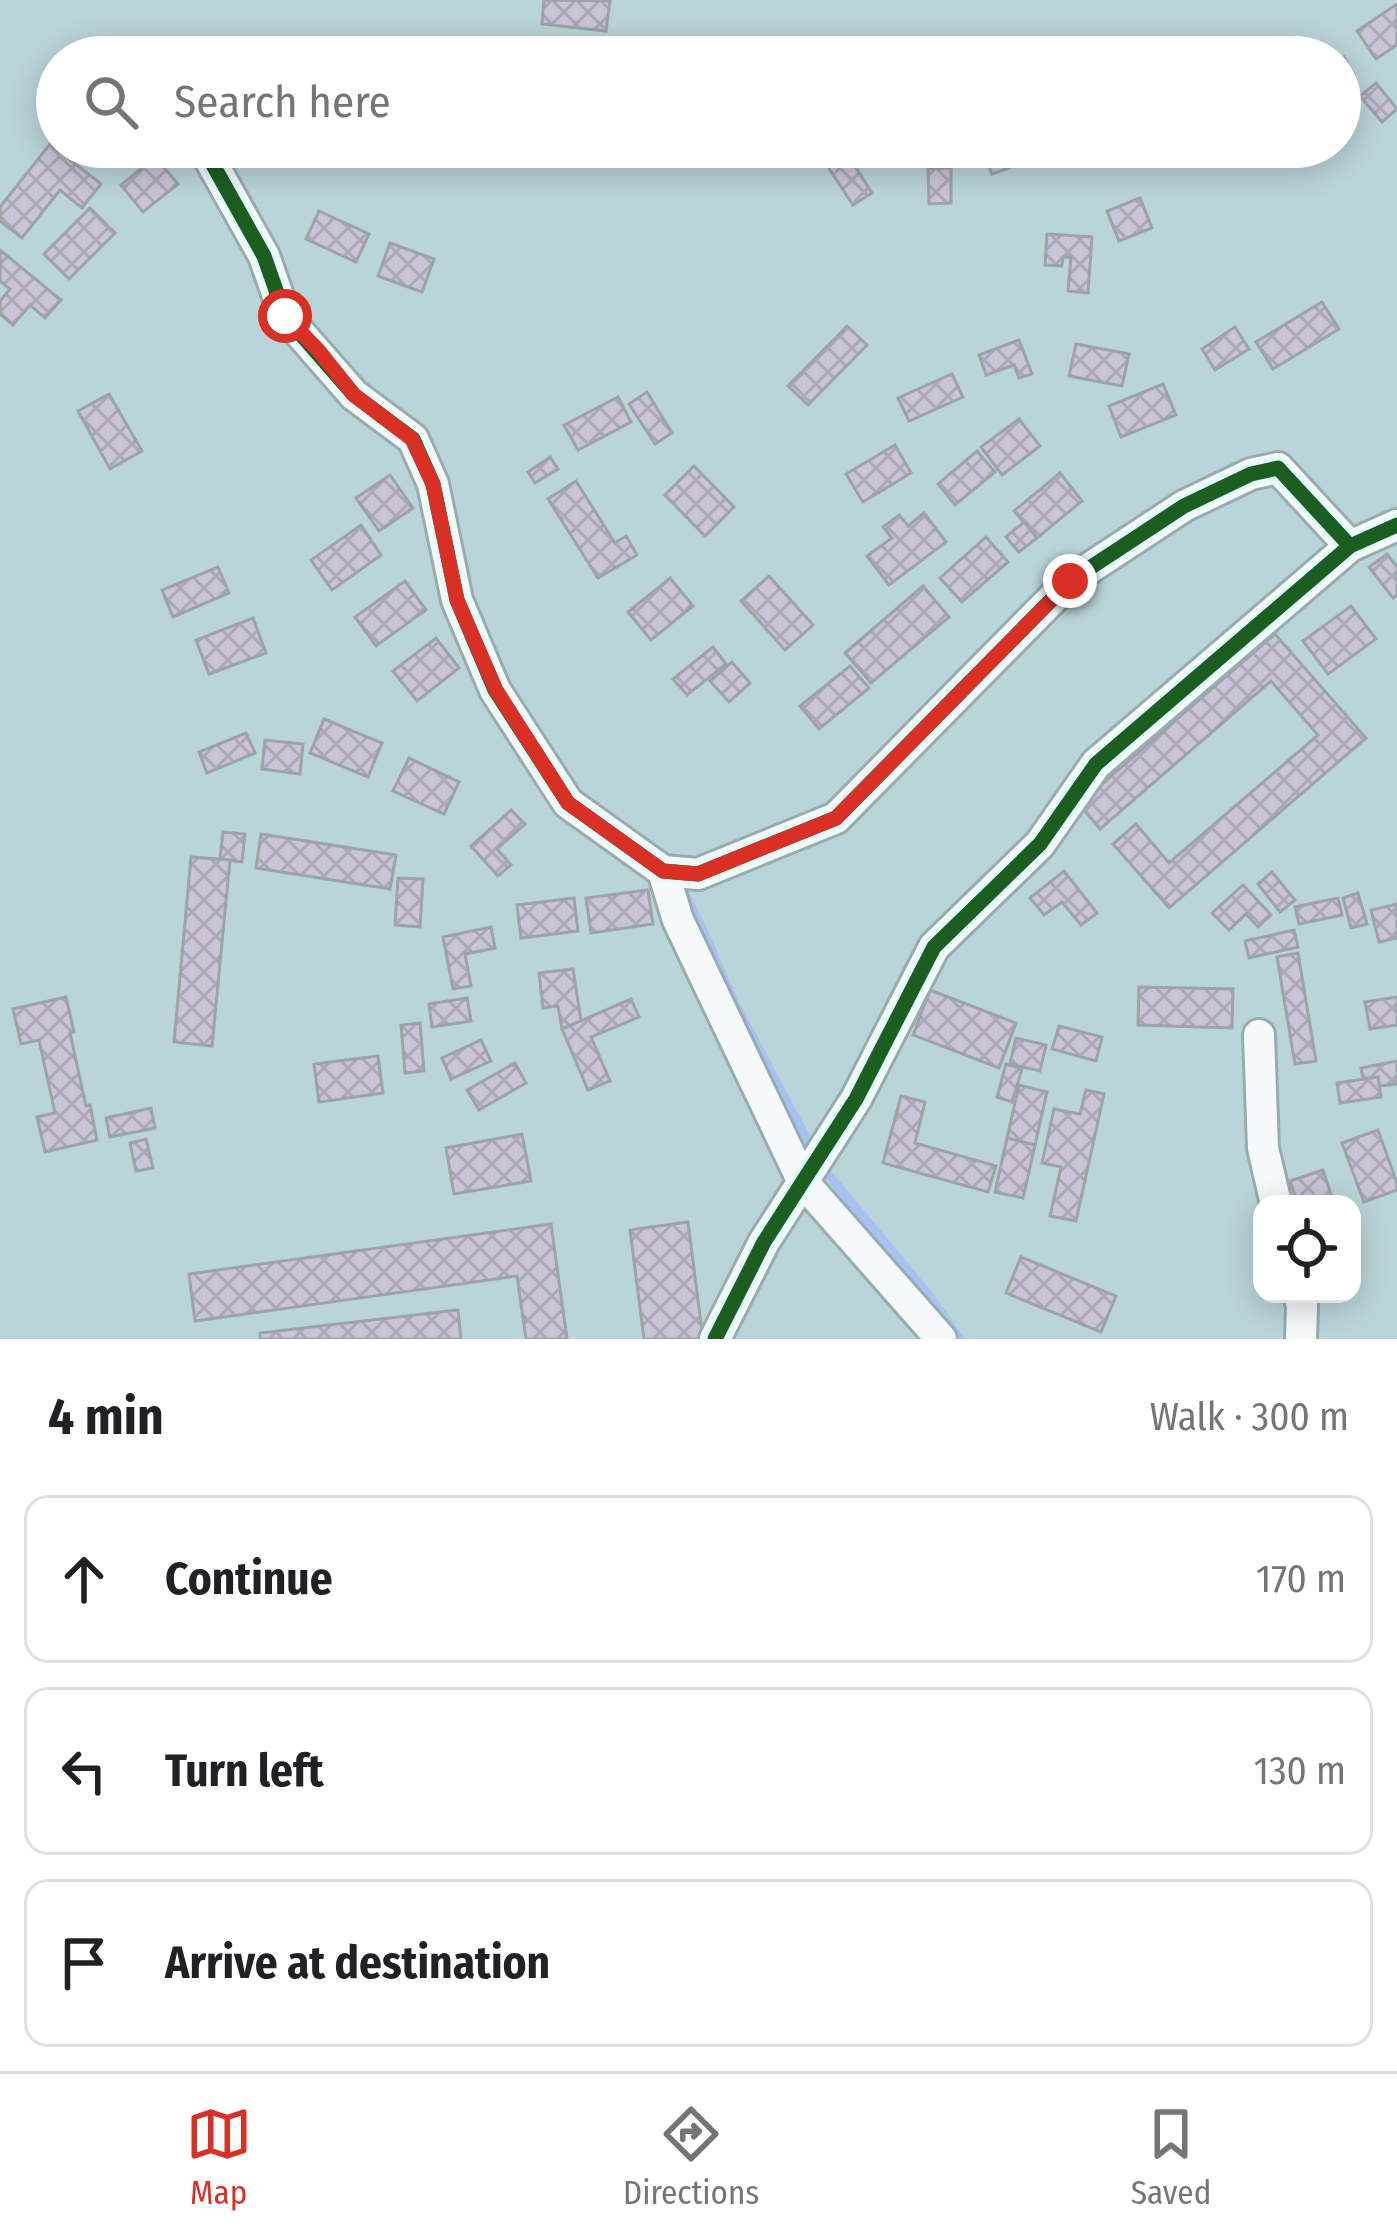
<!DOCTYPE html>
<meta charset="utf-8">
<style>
:root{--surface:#fff;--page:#f2f2f2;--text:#202124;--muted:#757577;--line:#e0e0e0;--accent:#d93025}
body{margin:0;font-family:"Fira Sans Condensed",sans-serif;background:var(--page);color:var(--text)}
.controls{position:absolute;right:36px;bottom:36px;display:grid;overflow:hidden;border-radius:24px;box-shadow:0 6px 30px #0003}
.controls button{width:108px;height:108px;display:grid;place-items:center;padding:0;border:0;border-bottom:3px solid var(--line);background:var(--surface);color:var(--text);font:60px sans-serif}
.stop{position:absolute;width:36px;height:36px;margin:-27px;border:9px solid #d93025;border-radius:50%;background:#fff}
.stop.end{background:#d93025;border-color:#fff;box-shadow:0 3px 12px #0008}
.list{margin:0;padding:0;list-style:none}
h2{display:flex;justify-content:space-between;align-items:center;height:156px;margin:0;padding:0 48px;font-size:51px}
h2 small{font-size:39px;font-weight:400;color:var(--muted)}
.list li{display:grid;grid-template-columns:78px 1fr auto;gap:36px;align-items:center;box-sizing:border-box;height:168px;margin:0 24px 24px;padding:0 24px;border:3px solid var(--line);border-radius:24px}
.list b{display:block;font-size:45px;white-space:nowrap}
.list em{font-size:39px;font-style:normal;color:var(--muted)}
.icon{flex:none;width:66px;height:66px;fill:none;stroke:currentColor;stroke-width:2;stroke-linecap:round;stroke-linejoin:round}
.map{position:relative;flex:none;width:1397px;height:1339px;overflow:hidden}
.search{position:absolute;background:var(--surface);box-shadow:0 6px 30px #0003;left:36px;right:36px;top:36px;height:132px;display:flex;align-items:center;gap:30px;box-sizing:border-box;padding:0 42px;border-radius:66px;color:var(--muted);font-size:45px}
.sheet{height:732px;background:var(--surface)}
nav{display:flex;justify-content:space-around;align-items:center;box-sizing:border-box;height:168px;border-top:3px solid var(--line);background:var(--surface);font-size:33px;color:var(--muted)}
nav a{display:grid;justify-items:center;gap:6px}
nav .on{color:var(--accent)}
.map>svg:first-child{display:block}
</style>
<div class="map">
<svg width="1397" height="1339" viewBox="0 0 1397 1339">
<defs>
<pattern id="building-cross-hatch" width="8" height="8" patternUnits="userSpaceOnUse" patternTransform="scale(3)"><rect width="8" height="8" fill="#cac4d8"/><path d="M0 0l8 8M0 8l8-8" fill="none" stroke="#aca7b8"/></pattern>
</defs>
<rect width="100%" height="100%" fill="#bad5d9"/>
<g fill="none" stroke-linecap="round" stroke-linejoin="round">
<g stroke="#a6c1f2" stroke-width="9">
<path d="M684,893L703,930L734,1002L813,1151"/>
<path d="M821,1166L930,1297L960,1339"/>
</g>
</g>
<g fill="url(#building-cross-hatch)" stroke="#9ca4aa" stroke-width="3">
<path d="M544,0L610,1L606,31L542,24Z"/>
<path d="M1397,4V45L1376,59L1357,31Z"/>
<path d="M1344,57L1354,74L1340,82V59Z"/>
<path d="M1376,83L1397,109L1382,122L1360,96Z"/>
<path d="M50,144L101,184L82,208L60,190L22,238L0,221V207Z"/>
<path d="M815,147H843L872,193L853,205Z"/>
<path d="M982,147H1005L1002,148L1009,168L992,174Z"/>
<path d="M1011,147H1027L1032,160L1018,165Z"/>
<path d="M155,157L178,184L143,212L121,185Z"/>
<path d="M951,168V203L929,204L928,169Z"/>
<path d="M1140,198L1152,228L1119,241L1107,211Z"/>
<path d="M90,208L115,233L69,279L44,254Z"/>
<path d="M319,211L369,234L356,262L306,239Z"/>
<path d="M1047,234L1092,237L1088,293L1068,291L1071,257H1063L1062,266L1045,265Z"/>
<path d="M390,243L434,259L422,292L378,276Z"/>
<path d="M0,250L61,300L45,318L30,305L13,325L0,314V301L10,289L0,281Z"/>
<path d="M1322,302L1339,329L1273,369L1256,342Z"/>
<path d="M847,326L867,345L808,405L788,386Z"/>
<path d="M1235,327L1249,349L1215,370L1202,349Z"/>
<path d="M1019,340L1032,374L1019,378L1014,365L986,375L979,355Z"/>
<path d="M1076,344L1129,354L1122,386L1069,376Z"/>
<path d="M952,374L963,397L909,421L898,398Z"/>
<path d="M1163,384L1176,415L1121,437L1109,406Z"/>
<path d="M647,392L672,433L655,444L629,404Z"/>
<path d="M109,394L142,451L110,469L78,411Z"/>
<path d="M618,397L631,422L578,450L564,425Z"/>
<path d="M1019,419L1040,446L1002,475L981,447Z"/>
<path d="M895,445L911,473L863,502L846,474Z"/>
<path d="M977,451L995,472L955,505L938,484Z"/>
<path d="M550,457L558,469L535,483L528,472Z"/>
<path d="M694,466L734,507L705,536L665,495Z"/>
<path d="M1060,473L1082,501L1037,538L1014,511Z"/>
<path d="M390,475L413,508L379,531L356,498Z"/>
<path d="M576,481L615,543L626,536L637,555L598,578L548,499Z"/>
<path d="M924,513L946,542L889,585L867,556L892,538L883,527L899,515L908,526Z"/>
<path d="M1024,522L1037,538L1019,552L1006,537Z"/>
<path d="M361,525L381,555L332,590L311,560Z"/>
<path d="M986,537L1008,562L962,602L940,578Z"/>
<path d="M1387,554L1397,567V595L1393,598L1369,567Z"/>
<path d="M218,567L229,593L173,617L162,590Z"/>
<path d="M769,576L813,625L785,650L741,601Z"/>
<path d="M670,578L693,606L651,640L628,612Z"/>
<path d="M405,581L426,610L376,646L355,617Z"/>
<path d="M923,586L949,617L871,683L845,653Z"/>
<path d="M1351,606L1376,639L1328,674L1303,641Z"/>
<path d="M253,618L266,653L209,674L196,640Z"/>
<path d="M1275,634L1366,738L1169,908L1113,844L1136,824L1169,863L1318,735L1271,681L1100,829L1079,804Z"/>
<path d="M436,638L459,668L417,701L393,671Z"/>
<path d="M713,647L726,664L687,695L673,679Z"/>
<path d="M732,662L750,683L729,702L710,681Z"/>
<path d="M850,666L869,688L819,729L800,706Z"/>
<path d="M324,719L382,743L368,777L310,753Z"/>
<path d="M246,733L255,753L207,773L199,752Z"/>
<path d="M265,740L303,744L300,774L262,769Z"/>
<path d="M409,758L459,782L444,814L393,791Z"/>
<path d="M511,810L525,824L497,849L511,865L498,876L471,846Z"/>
<path d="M223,832L245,834L242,862L220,859Z"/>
<path d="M261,834L396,855L390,889L256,868Z"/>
<path d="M191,857L230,860L212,1046L174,1042Z"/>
<path d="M1064,871L1097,913L1081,925L1062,902L1044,915L1030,898Z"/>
<path d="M1272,872L1295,900L1280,912L1258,884Z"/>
<path d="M398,878L423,879L420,927L395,925Z"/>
<path d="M1243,885L1271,915L1258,927L1246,914L1229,930L1212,913Z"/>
<path d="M648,890L653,924L591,933L586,898Z"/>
<path d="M1358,893L1367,924L1351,928L1343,898Z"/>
<path d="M574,898L578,931L521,938L517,905Z"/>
<path d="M1338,898L1342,915L1299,924L1295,907Z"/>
<path d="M1397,904V938L1379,942L1371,910Z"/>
<path d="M491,927L495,948L465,954L471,986L453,989L443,937Z"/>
<path d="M1294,930L1298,947L1249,958L1245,941Z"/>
<path d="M1298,953L1316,1061L1295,1064L1277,957Z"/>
<path d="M573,969L581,1021L562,1029L558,1006L543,1008L539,973Z"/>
<path d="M1139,987L1233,989L1232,1028L1138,1025Z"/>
<path d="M930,990L1016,1023L999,1068L913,1035Z"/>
<path d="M66,997L74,1032L70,1033L86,1106L90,1105L97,1140L45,1152L37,1117L55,1113L39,1040L21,1044L13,1009Z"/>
<path d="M1397,997V1025L1370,1029L1365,1002Z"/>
<path d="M467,998L471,1021L432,1027L429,1004Z"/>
<path d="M631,999L639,1017L591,1037L610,1081L588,1090L562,1029Z"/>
<path d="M420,1023L424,1071L405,1073L401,1025Z"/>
<path d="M1059,1026L1102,1037L1096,1061L1052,1049Z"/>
<path d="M1016,1038L1046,1045L1040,1071L1010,1064Z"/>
<path d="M481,1040L491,1061L451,1079L442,1058Z"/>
<path d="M378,1056L383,1093L319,1102L314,1064Z"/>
<path d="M1397,1061V1084L1379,1086L1378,1077L1363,1079L1361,1068Z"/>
<path d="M515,1063L526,1083L479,1110L467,1090Z"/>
<path d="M1006,1064L1022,1069L1012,1102L997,1097Z"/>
<path d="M1378,1077L1381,1097L1340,1103L1337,1083Z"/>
<path d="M1019,1085L1047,1092L1035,1145L1007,1138Z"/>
<path d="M1086,1090L1104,1094L1076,1221L1050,1216L1061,1167L1042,1163L1054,1109L1080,1114Z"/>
<path d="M901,1096L925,1102L915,1143L996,1166L988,1192L883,1163Z"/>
<path d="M151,1108L155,1128L110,1137L106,1118Z"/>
<path d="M1378,1130L1397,1183V1190L1364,1202L1342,1143Z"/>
<path d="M522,1134L531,1181L454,1194L446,1148Z"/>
<path d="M1007,1138L1035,1145L1023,1198L995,1192Z"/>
<path d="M146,1139L153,1168L136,1171L130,1143Z"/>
<path d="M1323,1170L1334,1204H1298L1290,1181Z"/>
<path d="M688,1222L703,1339H644L630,1230Z"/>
<path d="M551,1224L567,1339H526L517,1276L195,1321L189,1274Z"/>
<path d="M1021,1257L1116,1296L1101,1332L1006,1293Z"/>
<path d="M458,1310L461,1339H260V1333Z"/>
</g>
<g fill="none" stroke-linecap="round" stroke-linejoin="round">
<defs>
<g id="minor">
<path d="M203,147L264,256L285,316L354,395L413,439L433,484L457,600L495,690L568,803L663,871L698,874L836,818L1070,581L1184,506L1251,474L1278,468L1350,546"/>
<path d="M663,871L678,920L803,1182L941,1339"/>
<path d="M1259,1035L1263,1148L1276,1204"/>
<path d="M1299,1294L1302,1306L1301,1339"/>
<path d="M715,1339L764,1242L856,1099L934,947L1040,844L1096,764L1350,546L1397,525"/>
</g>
</defs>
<use href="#minor" stroke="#97acaf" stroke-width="36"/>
<use href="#minor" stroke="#f5f9f9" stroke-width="30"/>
<defs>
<g id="cycleway">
<path d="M203,147L264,256L285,316L354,395L413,439L433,484L457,600L495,690L568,803L663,871L698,874L836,818L1070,581L1184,506L1251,474L1278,468L1350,546"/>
<path d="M715,1339L764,1242L856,1099L934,947L1040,844L1096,764L1350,546L1397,525"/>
</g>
</defs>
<use href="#cycleway" stroke="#e2fbfe" stroke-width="22"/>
<use href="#cycleway" stroke="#1b5e20" stroke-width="15"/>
</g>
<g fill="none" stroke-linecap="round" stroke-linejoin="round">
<path stroke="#d93025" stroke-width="15" d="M285,316L318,350L354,395L412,439L433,484L457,600L496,690L568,803L663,871L698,874L836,818L1070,581"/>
</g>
</svg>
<div class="controls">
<button><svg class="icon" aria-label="locate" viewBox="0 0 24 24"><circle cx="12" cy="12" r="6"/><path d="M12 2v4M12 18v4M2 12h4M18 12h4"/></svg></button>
</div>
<div class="stop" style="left:285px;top:316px"></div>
<div class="stop end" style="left:1070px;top:581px"></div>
<div class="search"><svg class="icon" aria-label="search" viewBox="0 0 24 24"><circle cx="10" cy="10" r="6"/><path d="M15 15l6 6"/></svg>Search here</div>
</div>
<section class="sheet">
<h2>4 min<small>Walk · 300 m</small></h2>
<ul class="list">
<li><svg class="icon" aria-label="ahead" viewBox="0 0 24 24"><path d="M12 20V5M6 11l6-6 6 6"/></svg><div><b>Continue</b></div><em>170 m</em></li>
<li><svg class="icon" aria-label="left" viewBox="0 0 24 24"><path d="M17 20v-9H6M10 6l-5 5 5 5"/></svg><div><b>Turn left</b></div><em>130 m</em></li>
<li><svg class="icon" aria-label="arrive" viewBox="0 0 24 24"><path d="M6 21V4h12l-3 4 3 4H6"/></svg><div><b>Arrive at destination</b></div></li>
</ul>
</section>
<nav>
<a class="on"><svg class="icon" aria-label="map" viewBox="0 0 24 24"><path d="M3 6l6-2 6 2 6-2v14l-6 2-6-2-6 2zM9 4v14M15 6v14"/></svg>Map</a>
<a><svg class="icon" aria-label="directions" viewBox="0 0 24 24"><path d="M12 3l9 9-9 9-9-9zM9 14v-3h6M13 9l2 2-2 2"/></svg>Directions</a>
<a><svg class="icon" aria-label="saved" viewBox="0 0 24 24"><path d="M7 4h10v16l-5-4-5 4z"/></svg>Saved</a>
</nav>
